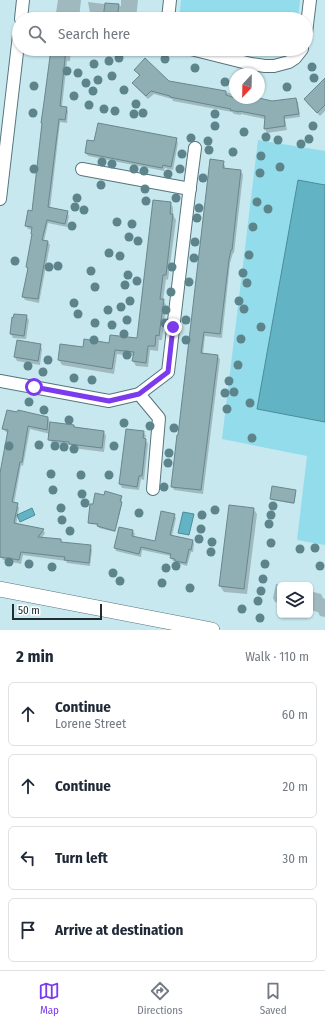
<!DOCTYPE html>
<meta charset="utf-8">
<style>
:root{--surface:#fff;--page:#f2f2f3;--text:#1f2937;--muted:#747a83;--line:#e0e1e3;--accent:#7c3aed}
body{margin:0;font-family:"Fira Sans Condensed",sans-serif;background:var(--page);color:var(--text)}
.controls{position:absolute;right:12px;bottom:12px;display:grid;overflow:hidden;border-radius:6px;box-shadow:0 1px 3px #0004}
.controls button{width:36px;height:36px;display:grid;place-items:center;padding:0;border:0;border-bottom:1px solid var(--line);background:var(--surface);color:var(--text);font:20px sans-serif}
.compass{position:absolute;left:229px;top:68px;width:36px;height:36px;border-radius:50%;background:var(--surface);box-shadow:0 1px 3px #0004;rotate:202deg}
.scale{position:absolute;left:12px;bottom:10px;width:90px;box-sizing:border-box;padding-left:4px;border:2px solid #202c2f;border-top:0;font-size:11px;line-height:14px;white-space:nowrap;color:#202c2f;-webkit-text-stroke:3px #fff;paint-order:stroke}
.stop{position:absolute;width:12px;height:12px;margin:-9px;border:3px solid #7c3aed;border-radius:50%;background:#fff}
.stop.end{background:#7c3aed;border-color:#fff;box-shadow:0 1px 4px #0008}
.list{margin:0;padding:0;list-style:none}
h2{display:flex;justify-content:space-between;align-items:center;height:52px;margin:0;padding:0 16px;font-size:17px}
h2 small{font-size:13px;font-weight:400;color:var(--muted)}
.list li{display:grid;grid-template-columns:26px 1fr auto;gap:12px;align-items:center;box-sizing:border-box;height:64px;margin:0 8px 8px;padding:0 8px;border:1px solid var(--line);border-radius:6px}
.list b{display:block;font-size:15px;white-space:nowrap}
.list p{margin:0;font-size:13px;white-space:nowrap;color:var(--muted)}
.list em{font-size:13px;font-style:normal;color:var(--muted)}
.icon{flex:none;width:22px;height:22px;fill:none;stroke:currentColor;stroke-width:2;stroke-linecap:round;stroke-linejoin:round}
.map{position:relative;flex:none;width:325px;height:630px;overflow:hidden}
.search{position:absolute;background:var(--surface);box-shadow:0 1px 3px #0004;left:12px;right:12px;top:12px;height:44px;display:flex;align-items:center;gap:10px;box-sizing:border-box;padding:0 14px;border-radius:22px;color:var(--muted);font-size:15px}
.sheet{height:340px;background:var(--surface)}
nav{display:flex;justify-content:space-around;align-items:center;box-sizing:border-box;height:56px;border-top:1px solid var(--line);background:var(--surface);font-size:11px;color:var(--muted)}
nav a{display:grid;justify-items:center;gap:2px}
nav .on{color:var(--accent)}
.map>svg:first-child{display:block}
</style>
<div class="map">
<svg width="325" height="630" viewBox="0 0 325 630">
<rect width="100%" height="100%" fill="#c7e8ef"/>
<g fill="#93dceb">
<path d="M181,0H300L298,19H179Z"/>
<path d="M240,49H290L282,55L273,56Z"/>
<path d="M258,140L325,151V545L297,540L307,456L222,439Z"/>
</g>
<g fill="#62b4c5" stroke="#4e8b98">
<path d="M298,180L325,185V422L257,409Z"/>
<path d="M32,508L35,515L20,522L17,515Z"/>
<path d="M183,512L194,514L189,535L178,533Z"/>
</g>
<g fill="#0003">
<path d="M58,0H81L79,19H55Z"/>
<path d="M121,0H138L136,19H91L88,2L121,6Z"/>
<path d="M51,49H71L70,61H67L62,107L66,108L68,111L67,123L60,122L50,209L67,212L69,216L67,227L48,223L44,241L48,242L50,245L39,303L25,300L23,296L28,269L27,267L33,236L32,234L33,230L28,229L26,225L32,212Z"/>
<path d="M135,70L168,82L235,94V98H254L272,102L296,99L298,102L300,117L285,119L287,130L267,133L265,129V119L241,114V115L234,114L232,112L173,101L172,99L154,94L148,99L136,87L134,83L140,77Z"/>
<path d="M325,80V111L320,116L307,103L305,99Z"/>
<path d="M176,139L178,143L173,170L165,168L164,171L88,156L86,153L95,142Z"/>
<path d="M223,162L225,166V169L241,171L243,175L234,253H233L230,263L222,338L205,336L203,354L217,356L220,359L203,494L174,490L172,486Z"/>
<path d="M171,203L173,208V215L176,220L168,280L166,279L163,300L166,305L162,340H159L158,351L150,350L148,367L136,366L133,361L134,356L117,354L114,374L62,365L59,360L61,345L83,348L138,339Z"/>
<path d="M26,316L29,320L26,339L13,338L11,334Z"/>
<path d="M40,345L42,349L40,365L17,361L15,357Z"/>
<path d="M48,418L50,422V423L74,426L75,428L104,432L106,436L104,452L72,448L71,445L52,443L49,439L50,434L30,429L23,466L21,465L14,504H17L19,508L16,525L43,530L45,533L42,538L61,540L62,543L90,546L92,550L90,566L67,563L66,561L23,555L21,564L3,560L2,558H0V478L9,433L6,432L3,429Z"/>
<path d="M144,432L146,436L145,439L148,444L144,480L141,479L139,490L122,488L120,484Z"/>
<path d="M295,491L296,493L294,504L272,500L271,499Z"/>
<path d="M105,496H121L122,498L121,503L122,504L115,532L99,528L98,525L90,524L89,522L94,505Z"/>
<path d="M253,508L257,514L247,594L224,592L220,586Z"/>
<path d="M174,515L176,518L172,536L193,541L194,544L193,552H191L187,566L177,563V562L173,561L171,558V556L142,550L141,557L116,551L115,548L133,531L135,534L134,537L156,542Z"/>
<path d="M276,584L282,585H280V603L275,602L273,598Z"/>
<path d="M310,591L321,594L323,598L325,599V617L320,616L318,612L310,610Z"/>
</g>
<g fill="#8fafb5" stroke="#68878e">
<path d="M105,3L119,4L117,19H103Z"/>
<path d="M51,49H66L60,106L67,107L65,120L59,119L48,207L68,211L65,224L47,220L42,240L48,241L38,299L22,297L28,268L26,267L32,234H31L32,227L25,226L28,210L32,211L42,123H41L44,102Z"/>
<path d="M145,58L169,81L226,91V95L235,98H259L272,101L296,98L299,114L284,116L285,126L264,129L265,116L239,111V112L230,110L231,109L170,97V96L151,91L146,96L132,83L140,75L134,70Z"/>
<path d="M325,78V105L317,113L304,99Z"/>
<path d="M98,123L177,138L171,167L163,165L162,168L85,153L87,140L94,141Z"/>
<path d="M210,159L224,161L223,168L241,170L232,250H231L229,259L220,334L204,332L201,353L218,355L201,490L171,487L177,435H178Z"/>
<path d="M153,200L171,202L170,214H173L166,275H163L160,299H164L159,336L156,335L155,346H148L146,363L132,361L134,352L115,350L112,369L58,360L60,344L83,347L84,339L109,343L110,335L137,338Z"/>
<path d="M14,314L27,315L24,336L10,334L12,317L13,318Z"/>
<path d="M17,340L41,344L38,361L14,357Z"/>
<path d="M7,410L17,412L18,410L48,417L47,430L28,426L22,462H20L12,502L18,503L14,523L44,529L38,537L61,539V542L91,545L89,563L64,560L65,557L21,552L19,560L0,557V473L8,430L2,429Z"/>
<path d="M50,422L74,425V427L104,431L102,448L69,444V442L48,440Z"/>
<path d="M126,429L144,431L143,438L146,439L142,476H139L137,487L119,484Z"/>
<path d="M272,486L296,490L294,503L270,499Z"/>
<path d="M105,491L122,496L120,501L122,502L115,531L97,526L98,524L88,523L90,504H93L95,493L104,495Z"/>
<path d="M229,505L254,508L244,589L219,586Z"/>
<path d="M161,511L175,514L170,535L193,540L191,550L189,549L186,563L175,561V559L170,558L171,554L141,547L139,554L114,548L119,527L133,530L132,536L155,541Z"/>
</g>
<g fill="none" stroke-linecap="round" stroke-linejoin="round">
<defs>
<g id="minor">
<path d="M21,19L23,0"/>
<path d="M168,19L170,0"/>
<path d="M306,33L310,0"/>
<path d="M191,49L251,64L265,66H274L289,62L295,58L302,49"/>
<path d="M82,169L190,189"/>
<path d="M0,199L19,35"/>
<path d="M0,381L109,401L139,394L168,372L189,194L195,148"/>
<path d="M139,394L159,418L153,489"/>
</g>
<path id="major" d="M0,589L212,630"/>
</defs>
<use href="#minor" stroke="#56757b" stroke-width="14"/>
<use href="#major" stroke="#56757b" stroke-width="16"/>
<use href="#minor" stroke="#fff" stroke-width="12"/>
<use href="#major" stroke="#fff" stroke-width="15"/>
</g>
<g fill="#5e848b">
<circle cx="119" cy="58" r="4.5"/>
<circle cx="165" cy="59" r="4.5"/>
<circle cx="109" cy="61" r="4.5"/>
<circle cx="94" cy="64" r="4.5"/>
<circle cx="312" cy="67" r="4.5"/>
<circle cx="195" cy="68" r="4.5"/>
<circle cx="67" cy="71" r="4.5"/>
<circle cx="78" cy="73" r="4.5"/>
<circle cx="112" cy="76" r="4.5"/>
<circle cx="314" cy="78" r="4.5"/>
<circle cx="98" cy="80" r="4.5"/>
<circle cx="225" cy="82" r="4.5"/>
<circle cx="86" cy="83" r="4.5"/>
<circle cx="34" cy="86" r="4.5"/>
<circle cx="287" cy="87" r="4.5"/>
<circle cx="124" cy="90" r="4.5"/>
<circle cx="93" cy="91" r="4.5"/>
<circle cx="74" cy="96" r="4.5"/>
<circle cx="136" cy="104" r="4.5"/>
<circle cx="89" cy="105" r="4.5"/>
<circle cx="104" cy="109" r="4.5"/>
<circle cx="115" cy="111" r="4.5"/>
<circle cx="33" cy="113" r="4.5"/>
<circle cx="143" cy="113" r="4.5"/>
<circle cx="134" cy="114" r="4.5"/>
<circle cx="215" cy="114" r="4.5"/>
<circle cx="215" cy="126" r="4.5"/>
<circle cx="313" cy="126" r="4.5"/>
<circle cx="244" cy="132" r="4.5"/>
<circle cx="266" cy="137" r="4.5"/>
<circle cx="191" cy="138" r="4.5"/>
<circle cx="309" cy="139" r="4.5"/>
<circle cx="278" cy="140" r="4.5"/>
<circle cx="208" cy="141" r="4.5"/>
<circle cx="301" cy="144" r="4.5"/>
<circle cx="209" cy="150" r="4.5"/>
<circle cx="233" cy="152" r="4.5"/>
<circle cx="182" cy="154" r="4.5"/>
<circle cx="261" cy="156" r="4.5"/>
<circle cx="102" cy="162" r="4.5"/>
<circle cx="112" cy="164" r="4.5"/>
<circle cx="280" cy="167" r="4.5"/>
<circle cx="34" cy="169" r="4.5"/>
<circle cx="134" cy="169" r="4.5"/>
<circle cx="180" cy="169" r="4.5"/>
<circle cx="144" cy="171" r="4.5"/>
<circle cx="260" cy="173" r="4.5"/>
<circle cx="168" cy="174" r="4.5"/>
<circle cx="203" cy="178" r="4.5"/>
<circle cx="101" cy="185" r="4.5"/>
<circle cx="145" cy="189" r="4.5"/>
<circle cx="77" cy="198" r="4.5"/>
<circle cx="176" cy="198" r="4.5"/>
<circle cx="146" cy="201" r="4.5"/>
<circle cx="257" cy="202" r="4.5"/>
<circle cx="75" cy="207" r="4.5"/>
<circle cx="199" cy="208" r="4.5"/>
<circle cx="268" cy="209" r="4.5"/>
<circle cx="84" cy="210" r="4.5"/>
<circle cx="197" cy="218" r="4.5"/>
<circle cx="117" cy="222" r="4.5"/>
<circle cx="132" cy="224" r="4.5"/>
<circle cx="72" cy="226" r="4.5"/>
<circle cx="253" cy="227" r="4.5"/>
<circle cx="129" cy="237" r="4.5"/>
<circle cx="138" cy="241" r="4.5"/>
<circle cx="195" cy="242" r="4.5"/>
<circle cx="109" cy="253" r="4.5"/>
<circle cx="249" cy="255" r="4.5"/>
<circle cx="120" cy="256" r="4.5"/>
<circle cx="194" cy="258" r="4.5"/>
<circle cx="15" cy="261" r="4.5"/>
<circle cx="58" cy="266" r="4.5"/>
<circle cx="49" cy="267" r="4.5"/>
<circle cx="172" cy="267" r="4.5"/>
<circle cx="91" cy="271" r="4.5"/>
<circle cx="243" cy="273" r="4.5"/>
<circle cx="128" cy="275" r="4.5"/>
<circle cx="137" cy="281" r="4.5"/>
<circle cx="189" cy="282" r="4.5"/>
<circle cx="247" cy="283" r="4.5"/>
<circle cx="125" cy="285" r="4.5"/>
<circle cx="95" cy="287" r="4.5"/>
<circle cx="171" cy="292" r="4.5"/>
<circle cx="130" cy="301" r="4.5"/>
<circle cx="239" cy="301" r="4.5"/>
<circle cx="74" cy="303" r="4.5"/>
<circle cx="121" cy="307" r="4.5"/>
<circle cx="244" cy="309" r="4.5"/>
<circle cx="108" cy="310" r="4.5"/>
<circle cx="166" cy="310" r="4.5"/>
<circle cx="78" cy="314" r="4.5"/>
<circle cx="127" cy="320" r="4.5"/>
<circle cx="186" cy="320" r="4.5"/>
<circle cx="95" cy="323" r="4.5"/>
<circle cx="165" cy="323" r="4.5"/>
<circle cx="112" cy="325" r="4.5"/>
<circle cx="261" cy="327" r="4.5"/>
<circle cx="124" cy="334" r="4.5"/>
<circle cx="241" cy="339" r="4.5"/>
<circle cx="94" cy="340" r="4.5"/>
<circle cx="186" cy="340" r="4.5"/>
<circle cx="127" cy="355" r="4.5"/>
<circle cx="48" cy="360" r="4.5"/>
<circle cx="238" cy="365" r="4.5"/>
<circle cx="28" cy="366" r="4.5"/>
<circle cx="43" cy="372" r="4.5"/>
<circle cx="74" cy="378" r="4.5"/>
<circle cx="92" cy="380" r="4.5"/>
<circle cx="229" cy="381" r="4.5"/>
<circle cx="234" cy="392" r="4.5"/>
<circle cx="225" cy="393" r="4.5"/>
<circle cx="29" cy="402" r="4.5"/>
<circle cx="250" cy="403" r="4.5"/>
<circle cx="227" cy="409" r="4.5"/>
<circle cx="44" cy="410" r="4.5"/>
<circle cx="69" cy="420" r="4.5"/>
<circle cx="124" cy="423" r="4.5"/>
<circle cx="150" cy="426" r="4.5"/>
<circle cx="174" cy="428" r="4.5"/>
<circle cx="252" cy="438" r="4.5"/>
<circle cx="39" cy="445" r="4.5"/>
<circle cx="9" cy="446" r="4.5"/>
<circle cx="55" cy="446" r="4.5"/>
<circle cx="114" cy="446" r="4.5"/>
<circle cx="64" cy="447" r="4.5"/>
<circle cx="74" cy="449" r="4.5"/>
<circle cx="169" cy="453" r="4.5"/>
<circle cx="168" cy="463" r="4.5"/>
<circle cx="51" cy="474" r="4.5"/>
<circle cx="81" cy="475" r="4.5"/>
<circle cx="109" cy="475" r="4.5"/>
<circle cx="164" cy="487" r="4.5"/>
<circle cx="53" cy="490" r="4.5"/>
<circle cx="82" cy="494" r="4.5"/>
<circle cx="85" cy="503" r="4.5"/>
<circle cx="273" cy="506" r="4.5"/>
<circle cx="61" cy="508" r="4.5"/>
<circle cx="215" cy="510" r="4.5"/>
<circle cx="139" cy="513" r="4.5"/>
<circle cx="202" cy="515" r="4.5"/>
<circle cx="271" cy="515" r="4.5"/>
<circle cx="62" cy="520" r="4.5"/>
<circle cx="269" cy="524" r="4.5"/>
<circle cx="201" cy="529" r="4.5"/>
<circle cx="70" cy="531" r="4.5"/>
<circle cx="199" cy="539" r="4.5"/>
<circle cx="212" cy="542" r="4.5"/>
<circle cx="271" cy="543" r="4.5"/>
<circle cx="315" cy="548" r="4.5"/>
<circle cx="300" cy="549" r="4.5"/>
<circle cx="211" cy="552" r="4.5"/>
<circle cx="9" cy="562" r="4.5"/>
<circle cx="29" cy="564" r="4.5"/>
<circle cx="265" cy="564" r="4.5"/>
<circle cx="176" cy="566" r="4.5"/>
<circle cx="320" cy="566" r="4.5"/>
<circle cx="52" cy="567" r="4.5"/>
<circle cx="166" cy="568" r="4.5"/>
<circle cx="113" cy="573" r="4.5"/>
<circle cx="263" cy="579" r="4.5"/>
<circle cx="120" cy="581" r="4.5"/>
<circle cx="162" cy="583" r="4.5"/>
<circle cx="190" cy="588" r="4.5"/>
<circle cx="261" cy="591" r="4.5"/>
<circle cx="258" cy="601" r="4.5"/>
<circle cx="242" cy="609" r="4.5"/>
<circle cx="260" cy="618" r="4.5"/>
</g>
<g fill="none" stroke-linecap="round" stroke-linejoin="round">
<path stroke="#7c3aed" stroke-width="5" d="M34,387L109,401L139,394L168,372L173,327"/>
</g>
</svg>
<div class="controls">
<button><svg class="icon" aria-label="layers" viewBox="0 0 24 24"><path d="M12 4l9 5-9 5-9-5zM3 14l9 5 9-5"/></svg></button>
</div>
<svg class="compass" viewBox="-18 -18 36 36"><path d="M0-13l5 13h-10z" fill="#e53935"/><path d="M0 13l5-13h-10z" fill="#747a83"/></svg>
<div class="scale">50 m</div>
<div class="stop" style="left:34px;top:387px"></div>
<div class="stop end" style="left:173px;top:327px"></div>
<div class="search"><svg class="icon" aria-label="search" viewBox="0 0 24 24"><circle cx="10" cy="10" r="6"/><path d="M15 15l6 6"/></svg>Search here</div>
</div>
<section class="sheet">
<h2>2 min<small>Walk · 110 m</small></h2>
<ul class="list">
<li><svg class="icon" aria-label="ahead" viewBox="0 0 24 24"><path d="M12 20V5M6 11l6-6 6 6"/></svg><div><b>Continue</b><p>Lorene Street</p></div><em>60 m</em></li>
<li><svg class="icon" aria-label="ahead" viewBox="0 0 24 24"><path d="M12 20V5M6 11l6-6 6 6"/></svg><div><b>Continue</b></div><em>20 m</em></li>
<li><svg class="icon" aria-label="left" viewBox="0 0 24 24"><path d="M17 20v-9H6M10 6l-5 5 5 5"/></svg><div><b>Turn left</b></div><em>30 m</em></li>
<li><svg class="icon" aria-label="arrive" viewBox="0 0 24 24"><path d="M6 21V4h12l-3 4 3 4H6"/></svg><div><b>Arrive at destination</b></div></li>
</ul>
</section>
<nav>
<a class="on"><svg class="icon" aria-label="map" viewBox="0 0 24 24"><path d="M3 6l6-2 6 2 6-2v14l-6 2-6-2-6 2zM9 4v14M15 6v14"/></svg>Map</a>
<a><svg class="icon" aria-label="directions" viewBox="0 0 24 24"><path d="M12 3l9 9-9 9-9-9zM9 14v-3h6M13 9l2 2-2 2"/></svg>Directions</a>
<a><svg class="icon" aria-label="saved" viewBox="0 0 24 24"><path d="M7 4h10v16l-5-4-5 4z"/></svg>Saved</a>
</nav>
